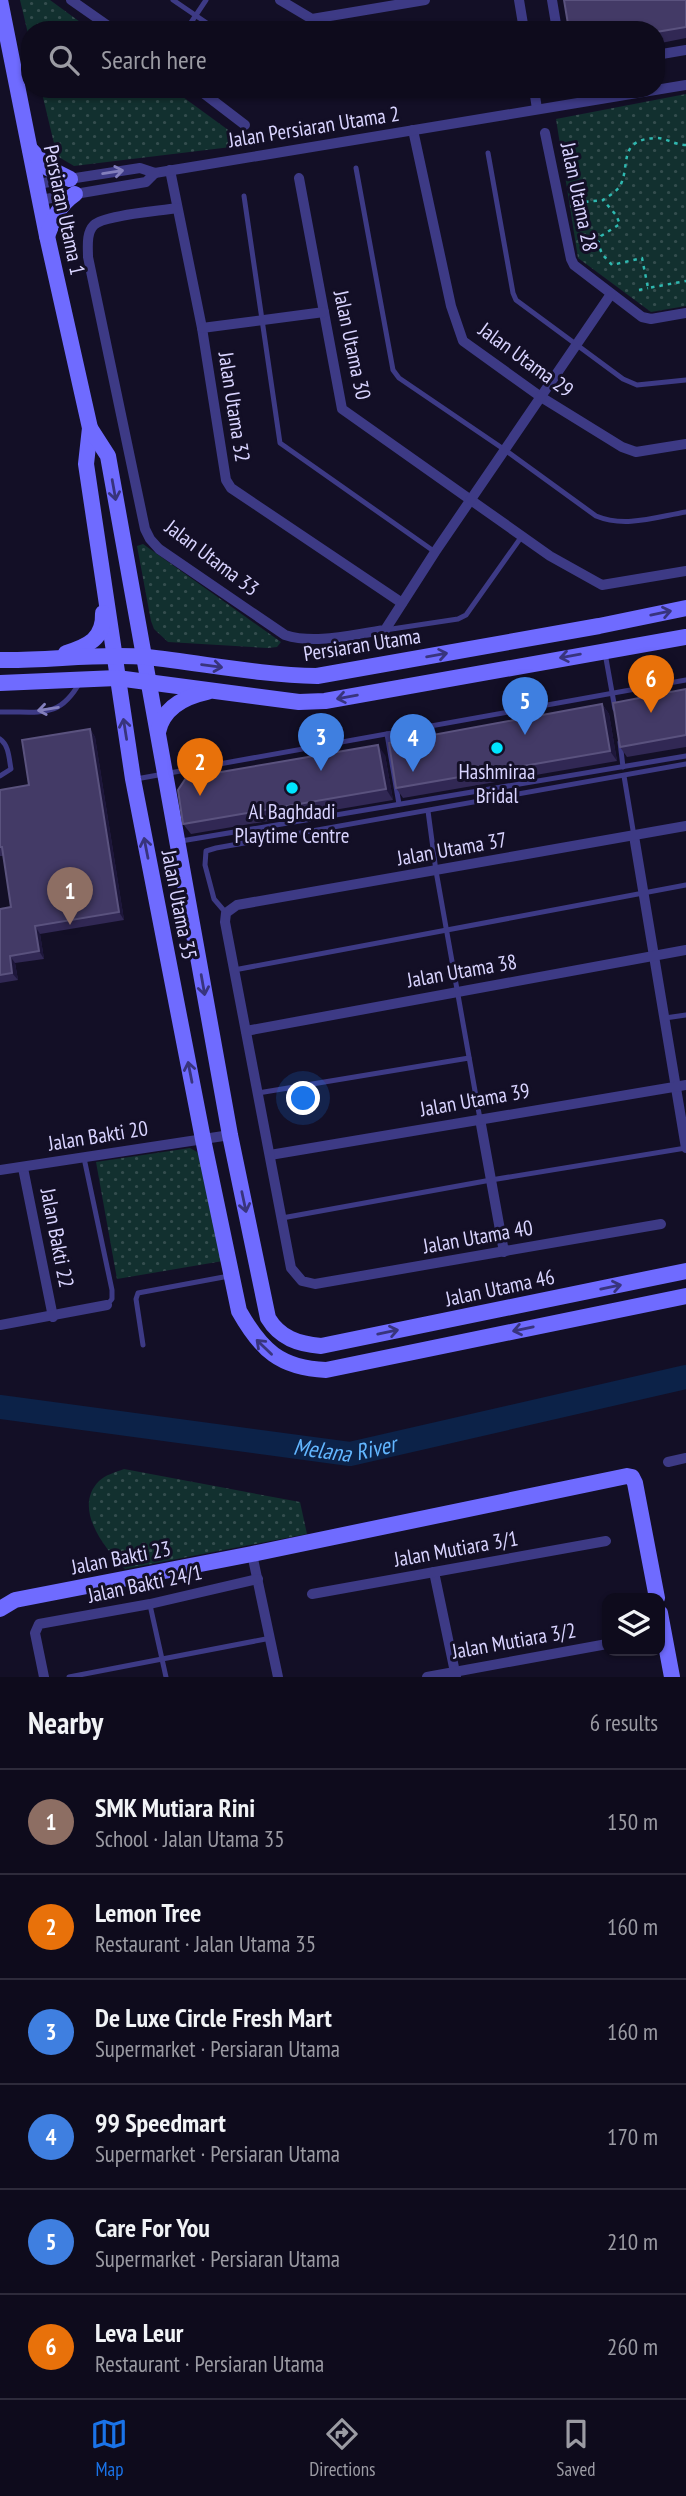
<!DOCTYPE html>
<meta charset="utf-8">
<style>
:root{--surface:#0e0b1c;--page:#171425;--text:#f1f3f6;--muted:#9b9ba3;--line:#2e2b3b;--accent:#1a73e8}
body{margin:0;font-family:"PT Sans Narrow",sans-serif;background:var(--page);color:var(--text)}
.controls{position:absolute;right:21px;bottom:21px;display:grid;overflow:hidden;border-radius:14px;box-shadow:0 2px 5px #0004}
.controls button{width:63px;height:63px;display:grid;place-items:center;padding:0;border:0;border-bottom:2px solid var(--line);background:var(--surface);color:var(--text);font:35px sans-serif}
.you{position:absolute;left:304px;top:1099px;width:24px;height:24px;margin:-18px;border:5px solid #fff;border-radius:50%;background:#1a73e8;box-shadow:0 0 0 10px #1a73e833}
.badge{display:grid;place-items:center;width:46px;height:46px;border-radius:50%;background:var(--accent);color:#fff;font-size:23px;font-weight:700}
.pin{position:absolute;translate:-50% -58px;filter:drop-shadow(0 2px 4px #0008)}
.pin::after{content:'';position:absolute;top:37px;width:24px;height:21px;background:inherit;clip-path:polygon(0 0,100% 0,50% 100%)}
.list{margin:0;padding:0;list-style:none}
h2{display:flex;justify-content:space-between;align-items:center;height:91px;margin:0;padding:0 28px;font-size:30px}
h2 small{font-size:23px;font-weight:400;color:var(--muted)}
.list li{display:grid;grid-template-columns:46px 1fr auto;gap:21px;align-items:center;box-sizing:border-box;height:105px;padding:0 28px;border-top:2px solid var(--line)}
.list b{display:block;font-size:26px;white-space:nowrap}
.list p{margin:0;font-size:23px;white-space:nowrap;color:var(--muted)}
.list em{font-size:23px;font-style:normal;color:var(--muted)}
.icon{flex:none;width:38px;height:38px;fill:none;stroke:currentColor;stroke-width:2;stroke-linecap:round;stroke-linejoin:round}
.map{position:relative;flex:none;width:686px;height:1677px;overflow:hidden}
.search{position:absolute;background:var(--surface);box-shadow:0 2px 5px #0004;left:21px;right:21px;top:21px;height:77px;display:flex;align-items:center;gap:18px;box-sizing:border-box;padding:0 24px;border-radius:28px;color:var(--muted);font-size:26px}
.sheet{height:721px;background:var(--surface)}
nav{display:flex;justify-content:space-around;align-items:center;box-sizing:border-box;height:98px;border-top:2px solid var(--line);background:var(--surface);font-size:19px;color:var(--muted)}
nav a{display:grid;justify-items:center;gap:4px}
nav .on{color:var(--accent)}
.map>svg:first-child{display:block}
</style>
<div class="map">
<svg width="686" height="1677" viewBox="0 0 686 1677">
<defs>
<pattern id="park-dots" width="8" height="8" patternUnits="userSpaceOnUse" patternTransform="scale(1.75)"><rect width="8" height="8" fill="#12302f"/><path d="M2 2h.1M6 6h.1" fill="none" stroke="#344d4e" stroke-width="1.8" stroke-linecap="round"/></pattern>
</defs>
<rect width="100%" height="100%" fill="#130f26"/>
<g fill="url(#park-dots)">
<path d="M20,0H50L91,30H30V42Z"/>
<path d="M41,89H172L231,132L236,139L231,147L74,166L57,156Z"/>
<path d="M686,94V306L651,312L578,258L556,119Z"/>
<path d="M143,544L281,642L277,647L268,648L168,642L154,629L151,621L137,546Z"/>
<path d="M190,1148L197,1152L202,1160L223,1261L117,1279L96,1162Z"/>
<path d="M124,1469L300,1502L307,1534L125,1569C105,1549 72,1508 99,1481C105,1475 116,1472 124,1469Z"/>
</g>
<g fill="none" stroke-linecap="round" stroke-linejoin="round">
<path stroke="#0c2248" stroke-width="24" id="s1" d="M0,1407L350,1454L686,1377"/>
<g stroke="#2fb8b0" stroke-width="2.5" stroke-dasharray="3.5 5" stroke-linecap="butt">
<path d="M686,145C674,145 665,137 655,138C617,140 631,165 620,186C616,192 609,196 603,200L616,215L620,224L601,236L598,243L602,254L612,265L642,258L648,288L686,281"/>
<path d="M585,202L603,200"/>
<path d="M639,290L648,288"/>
</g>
<g stroke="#3d3a85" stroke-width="5">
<path d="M173,0L217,30"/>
<path d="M186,30L206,0"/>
<path d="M488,153L513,293L516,300L623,379L637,385L686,380"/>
<path d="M356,168L393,370L399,378L505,450L596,516C625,528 656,517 686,512"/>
<path d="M244,196L280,443L435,552"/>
<path d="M385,630L458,619L466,615L522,536"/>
<path d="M605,653L615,709"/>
<path d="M0,712C39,711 59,720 80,682"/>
<path d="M387,734L399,804"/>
<path d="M0,739C9,745 9,759 11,769L0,776"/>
<path d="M620,742L623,767"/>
<path d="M624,776L634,836"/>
<path d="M136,779L686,680"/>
<path d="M428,811L436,871L480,1119"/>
<path d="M181,841L686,756"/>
<path d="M226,913L214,899L205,865L206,851L216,848L686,764"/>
<path d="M234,970L686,885"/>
<path d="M665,1018L686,1015"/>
<path d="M258,1093L469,1058"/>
<path d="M84,1158L112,1290V1299L107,1305"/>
<path d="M282,1218L491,1180L686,1148"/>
<path d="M143,1345L136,1299L138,1293L229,1276"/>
<path d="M150,1605L166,1677"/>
<path d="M69,1677L271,1638"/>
</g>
<g stroke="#3d3a85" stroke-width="10">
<path d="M71,0L114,30"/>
<path d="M280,0L312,19L425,0"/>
<path d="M519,0L524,30"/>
<path d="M552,0L557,30"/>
<path d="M656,55L686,50"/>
<path d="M198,89L245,125"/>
<path d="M534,89L537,109"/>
<path d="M413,130L451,306L463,341L541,397L622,447L636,452L686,444"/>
<path d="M545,133L571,259L574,265L642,317L651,319L686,313"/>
<path d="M170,170L202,328L226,480L231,488L402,603"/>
<path d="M299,178L342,409L550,556L602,585L686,571"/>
<path d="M37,184L140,168L155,173L686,85"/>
<path d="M40,200L146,182L155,173"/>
<path d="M177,208C161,211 104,215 94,225C86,233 88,247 88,257L145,529L150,539L159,549L285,635C316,645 353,634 385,630L435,552L611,294"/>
<path d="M202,328L324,312"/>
<path d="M634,836L686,1148"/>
<path d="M246,1031L686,950"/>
<path d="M480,1119L504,1252"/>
<path d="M270,1155L686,1085"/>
<path d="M23,1168L53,1317"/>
<path d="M0,1170L230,1135"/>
<path d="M661,1224L315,1284L302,1281L291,1268L225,922L226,913L237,905L686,826"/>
<path d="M0,1325L107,1305"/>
<path d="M668,1462L686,1458"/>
<path d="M252,1554L278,1677"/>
<path d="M434,1572L456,1677"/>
<path d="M312,1594L606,1541"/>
<path d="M44,1677L35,1633L39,1624L150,1604L258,1579"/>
<path d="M427,1677L607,1644"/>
</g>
<g stroke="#6f6bff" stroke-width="16">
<path d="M0,0L47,236L90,428L86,464L133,779L203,1139L239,1311C261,1350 280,1368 326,1370L686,1296"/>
<path d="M30,149L48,168L70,179"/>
<path d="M47,236C54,218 59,205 75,194"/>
<path d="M90,428L108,456L230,1135L268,1318C280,1338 298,1344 321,1346L686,1271"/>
<path d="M66,653C88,646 104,639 103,613"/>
<path d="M0,660C48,661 97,653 146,657C203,663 259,675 317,676L599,626L686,608"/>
<path d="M0,683L117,678L299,702L325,701L686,637"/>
<path d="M158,732C163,708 184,697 207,692"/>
<path d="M0,1609L15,1600L252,1554L627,1476L632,1477L635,1483L657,1598"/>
<path d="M660,1613L672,1677"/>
</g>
</g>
<g fill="#312854">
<path d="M686,0V38L656,44V30Z"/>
<path d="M686,689V747L627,757L620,747Z"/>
<path d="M602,704L609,714L617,761L403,798L396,788Z"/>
<path d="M90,729L95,737L124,920L40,934L44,959L15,963L18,980L0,983V909L11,907L3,856H0V790L29,785Z"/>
<path d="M385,755L393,800L191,834L183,824Z"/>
</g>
<g fill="#1d163a">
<path d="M602,704L609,714L617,761L610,751Z"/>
<path d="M90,729L95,737L124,920L119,912Z"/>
<path d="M378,745L385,755L393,800L386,789Z"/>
<path d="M35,926L40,934L44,959L39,951Z"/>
<path d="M10,956L15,963L18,980L12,973Z"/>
</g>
<g fill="#433a66" stroke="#5a527e" stroke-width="2">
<path d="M564,0H686V27L656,32V30H569Z"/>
<path d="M686,689V735L620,747L613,703Z"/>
<path d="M602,704L610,751L396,788L389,743Z"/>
<path d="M90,729L119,912L35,926L39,951L10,956L12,973L0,975V909L11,907L2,847H0V790L29,785L22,740Z"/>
<path d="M378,745L386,789L183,824L178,790L186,778Z"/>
</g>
<defs><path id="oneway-shaft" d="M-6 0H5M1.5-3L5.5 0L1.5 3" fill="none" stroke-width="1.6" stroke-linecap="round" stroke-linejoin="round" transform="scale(1.75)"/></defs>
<g stroke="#837fbc">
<use href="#oneway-shaft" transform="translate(113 172) rotate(-9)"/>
<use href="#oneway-shaft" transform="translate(48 709) rotate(171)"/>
</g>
<g stroke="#38347d">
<use href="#oneway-shaft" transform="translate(114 490) rotate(80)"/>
<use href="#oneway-shaft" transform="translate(661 613) rotate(-12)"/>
<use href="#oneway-shaft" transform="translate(437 655) rotate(-10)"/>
<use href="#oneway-shaft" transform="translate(570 656) rotate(170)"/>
<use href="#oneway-shaft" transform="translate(212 666) rotate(7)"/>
<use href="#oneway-shaft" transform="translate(347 697) rotate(170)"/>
<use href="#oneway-shaft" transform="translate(125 729) rotate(-99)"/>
<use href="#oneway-shaft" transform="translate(146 848) rotate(-101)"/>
<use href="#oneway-shaft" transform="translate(203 985) rotate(80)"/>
<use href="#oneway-shaft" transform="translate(190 1072) rotate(-101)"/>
<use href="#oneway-shaft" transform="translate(244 1202) rotate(78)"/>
<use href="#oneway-shaft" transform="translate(611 1287) rotate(-12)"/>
<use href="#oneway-shaft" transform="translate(523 1329) rotate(168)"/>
<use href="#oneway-shaft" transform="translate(388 1332) rotate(-12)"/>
<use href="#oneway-shaft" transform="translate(264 1347) rotate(-136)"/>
</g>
<g fill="#00e5ff" stroke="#130f26" stroke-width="2.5">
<circle cx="497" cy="748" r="7"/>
<circle cx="292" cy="788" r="7"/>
</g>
<g text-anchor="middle" stroke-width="6" stroke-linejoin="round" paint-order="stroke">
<g font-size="21" fill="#d9d4ff" stroke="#130f26">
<text transform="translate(314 127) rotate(-9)" y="7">Jalan Persiaran Utama 2</text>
<text transform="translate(579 197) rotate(78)" y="7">Jalan Utama 28</text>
<text transform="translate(64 210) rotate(78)" y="7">Persiaran Utama 1</text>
<text transform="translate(352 345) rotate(78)" y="7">Jalan Utama 30</text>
<text transform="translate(526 360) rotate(36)" y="7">Jalan Utama 29</text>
<text transform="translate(234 407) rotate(81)" y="7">Jalan Utama 32</text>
<text transform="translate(212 558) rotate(37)" y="7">Jalan Utama 33</text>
<text transform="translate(362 645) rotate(-9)" y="7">Persiaran Utama</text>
<text transform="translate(452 849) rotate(-10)" y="7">Jalan Utama 37</text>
<text transform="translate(179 905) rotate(79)" y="7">Jalan Utama 35</text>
<text transform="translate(462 971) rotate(-10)" y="7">Jalan Utama 38</text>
<text transform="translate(475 1100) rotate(-10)" y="7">Jalan Utama 39</text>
<text transform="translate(98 1136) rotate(-9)" y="7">Jalan Bakti 20</text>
<text transform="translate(478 1237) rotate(-10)" y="7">Jalan Utama 40</text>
<text transform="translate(57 1238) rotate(79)" y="7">Jalan Bakti 22</text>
<text transform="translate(500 1288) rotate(-12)" y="7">Jalan Utama 46</text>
<text transform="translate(456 1549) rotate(-10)" y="7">Jalan Mutiara 3/1</text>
<text transform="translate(121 1558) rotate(-11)" y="7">Jalan Bakti 23</text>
<text transform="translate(145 1584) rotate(-12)" y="7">Jalan Bakti 24/1</text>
<text transform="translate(514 1641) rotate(-10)" y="7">Jalan Mutiara 3/2</text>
</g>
<g font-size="21" fill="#d9d4ff" stroke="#130f26">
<text x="497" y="779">Hashmiraa<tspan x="497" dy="24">Bridal</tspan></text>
<text x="292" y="819">Al Baghdadi<tspan x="292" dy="24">Playtime Centre</tspan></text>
</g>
<g font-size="23" font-style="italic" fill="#62b6ff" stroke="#130f26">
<text dy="8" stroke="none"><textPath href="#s1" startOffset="348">Melana River</textPath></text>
</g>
</g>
</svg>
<div class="controls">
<button><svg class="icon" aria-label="layers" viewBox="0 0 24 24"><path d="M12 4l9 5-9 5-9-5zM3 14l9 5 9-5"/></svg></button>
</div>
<div class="you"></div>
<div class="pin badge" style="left:70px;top:925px;background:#8d6e63">1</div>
<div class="pin badge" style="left:200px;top:796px;background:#e8710a">2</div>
<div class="pin badge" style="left:321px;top:771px;background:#3f7fe0">3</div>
<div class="pin badge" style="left:413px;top:772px;background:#3f7fe0">4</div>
<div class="pin badge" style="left:525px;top:735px;background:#3f7fe0">5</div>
<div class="pin badge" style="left:651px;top:713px;background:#e8710a">6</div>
<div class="search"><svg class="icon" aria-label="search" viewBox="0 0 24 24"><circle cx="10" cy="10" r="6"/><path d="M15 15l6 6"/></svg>Search here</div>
</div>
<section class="sheet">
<h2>Nearby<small>6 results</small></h2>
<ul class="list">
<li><span class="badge" style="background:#8d6e63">1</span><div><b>SMK Mutiara Rini</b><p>School · Jalan Utama 35</p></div><em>150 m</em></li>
<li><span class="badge" style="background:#e8710a">2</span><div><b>Lemon Tree</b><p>Restaurant · Jalan Utama 35</p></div><em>160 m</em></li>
<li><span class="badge" style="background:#3f7fe0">3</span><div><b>De Luxe Circle Fresh Mart</b><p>Supermarket · Persiaran Utama</p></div><em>160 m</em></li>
<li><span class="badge" style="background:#3f7fe0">4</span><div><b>99 Speedmart</b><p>Supermarket · Persiaran Utama</p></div><em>170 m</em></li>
<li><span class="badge" style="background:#3f7fe0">5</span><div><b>Care For You</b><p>Supermarket · Persiaran Utama</p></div><em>210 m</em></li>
<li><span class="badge" style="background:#e8710a">6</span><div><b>Leva Leur</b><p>Restaurant · Persiaran Utama</p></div><em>260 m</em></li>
</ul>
</section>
<nav>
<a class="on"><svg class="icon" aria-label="map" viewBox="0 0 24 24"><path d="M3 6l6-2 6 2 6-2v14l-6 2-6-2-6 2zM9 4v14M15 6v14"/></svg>Map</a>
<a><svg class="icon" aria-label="directions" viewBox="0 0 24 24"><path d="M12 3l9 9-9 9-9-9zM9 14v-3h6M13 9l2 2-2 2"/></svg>Directions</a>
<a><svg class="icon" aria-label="saved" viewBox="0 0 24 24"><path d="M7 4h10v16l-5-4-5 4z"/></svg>Saved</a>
</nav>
